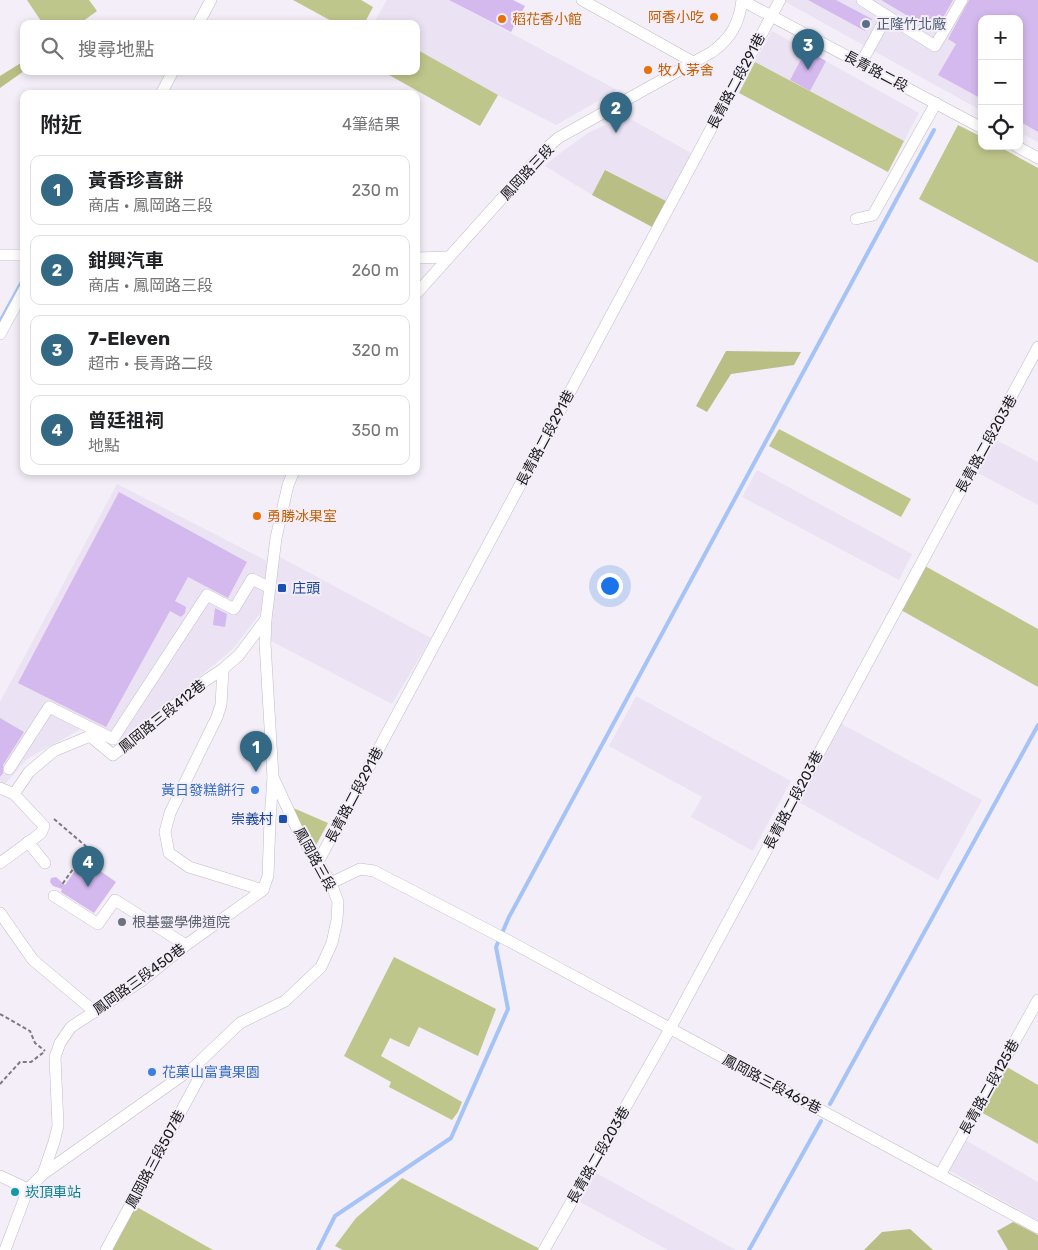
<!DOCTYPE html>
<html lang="zh-TW">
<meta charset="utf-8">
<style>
:root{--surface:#fff;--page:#f2f2f2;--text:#202124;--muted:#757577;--line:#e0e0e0;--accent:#346985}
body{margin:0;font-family:Rubik,"Noto Sans TC",sans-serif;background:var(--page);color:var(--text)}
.controls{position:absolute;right:15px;top:15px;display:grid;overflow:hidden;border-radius:10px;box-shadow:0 2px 8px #0003}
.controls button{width:45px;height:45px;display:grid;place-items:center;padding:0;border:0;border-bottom:1px solid var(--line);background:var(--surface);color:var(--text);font:25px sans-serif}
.you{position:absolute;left:609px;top:585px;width:18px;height:18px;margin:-12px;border:4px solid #fff;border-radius:50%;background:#1a73e8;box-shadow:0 0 0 8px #1a73e833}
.badge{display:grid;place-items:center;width:32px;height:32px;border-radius:50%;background:var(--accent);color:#fff;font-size:16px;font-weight:700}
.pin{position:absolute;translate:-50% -41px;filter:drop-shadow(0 1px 2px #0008)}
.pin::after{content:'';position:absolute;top:26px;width:18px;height:15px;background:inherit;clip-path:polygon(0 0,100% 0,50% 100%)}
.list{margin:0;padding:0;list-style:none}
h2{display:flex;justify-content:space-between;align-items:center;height:65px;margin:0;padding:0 20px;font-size:21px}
h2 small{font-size:16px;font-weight:400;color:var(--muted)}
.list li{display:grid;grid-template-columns:32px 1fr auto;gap:15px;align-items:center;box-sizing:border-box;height:70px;margin:0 10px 10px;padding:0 10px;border:1px solid var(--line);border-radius:10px}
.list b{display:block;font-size:19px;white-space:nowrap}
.list p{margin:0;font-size:16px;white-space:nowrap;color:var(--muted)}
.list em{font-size:16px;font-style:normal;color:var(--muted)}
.icon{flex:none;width:28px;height:28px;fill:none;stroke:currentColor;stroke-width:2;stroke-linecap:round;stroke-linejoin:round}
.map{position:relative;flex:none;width:1038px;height:1250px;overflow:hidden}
.search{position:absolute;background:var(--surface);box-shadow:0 2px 8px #0003;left:20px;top:20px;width:400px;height:55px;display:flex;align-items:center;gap:12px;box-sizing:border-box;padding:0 18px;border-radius:10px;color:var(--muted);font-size:19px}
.panel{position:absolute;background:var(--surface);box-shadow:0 2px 8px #0003;left:20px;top:90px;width:400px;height:385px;border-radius:10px}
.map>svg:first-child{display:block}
</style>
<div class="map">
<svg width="1038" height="1250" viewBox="0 0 1038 1250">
<rect width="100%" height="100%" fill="#f3eef7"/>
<g fill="#ebe3f3">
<path d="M387,0H449L617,90L556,125L498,95L416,49V24H373Z"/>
<path d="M782,0H1038V142L1019,132V19H982V111Z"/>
<path d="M772,31L919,113L904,141L755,62Z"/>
<path d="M625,116L693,154L668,202L606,170L592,195L545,166L555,157L588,133Z"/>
<path d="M994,439L1038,462V505L976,472Z"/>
<path d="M757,470L912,554L899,580L742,497Z"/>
<path d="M117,484L267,561L262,611L233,649L117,745L107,743L81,729L27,759L4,785L0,783V702Z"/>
<path d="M278,556L431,638L392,704L269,640Z"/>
<path d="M636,696L791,781L753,851L691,817L702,797L609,746Z"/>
<path d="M840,723L982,800L938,880L797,801Z"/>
<path d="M962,1138L1038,1182V1221L945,1168Z"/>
<path d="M596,1173L736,1250H668L580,1202Z"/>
</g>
<g fill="#bfc68b">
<path d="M27,0H89L97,11L79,24H43Z"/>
<path d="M293,0H361L373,7L364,24H337Z"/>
<path d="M416,49L498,95L480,126L382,71H416Z"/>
<path d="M755,62L904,141L888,172L739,93Z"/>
<path d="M958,125L982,137V146H998L1038,168V263L919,199Z"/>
<path d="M779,429L911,499L901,517L769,446Z"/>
<path d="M925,566L1038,629V687L901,610Z"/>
<path d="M291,807L328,823L315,847L300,830Z"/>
<path d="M394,957L496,1009L478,1056L419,1027L409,1047L390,1038L381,1056L462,1102L458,1112L452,1120L389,1087L391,1082L344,1056Z"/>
<path d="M1007,1067L1038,1085V1144L979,1111Z"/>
<path d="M402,1178L542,1250H343L335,1246L356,1218Z"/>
<path d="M135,1206L213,1250H110Z"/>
</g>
<g fill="#b9bf84">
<path d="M24,61V71L0,88V76Z"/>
<path d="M605,170L668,202L654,228L592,195Z"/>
<path d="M726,351L801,352L794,365L731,374L707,412L696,406Z"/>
<path d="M1013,1222L1038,1235V1250H1008L997,1231Z"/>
<path d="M910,1229L933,1250H864L882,1232Z"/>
</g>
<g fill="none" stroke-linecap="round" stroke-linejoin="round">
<g stroke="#a5c3f6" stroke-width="4">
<path d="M0,322L24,278"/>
<path d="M830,1104L1038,725"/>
<path d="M318,1250L335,1216L451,1138L508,1009L496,947L509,917L934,130"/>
<path d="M749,1250L821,1121"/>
</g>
</g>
<g fill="#d4b9ee">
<path d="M449,0H513L525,6L511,32Z"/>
<path d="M808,0H836L872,19L865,31Z"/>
<path d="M881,0H953L935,32Z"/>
<path d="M969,0H1038V132L1019,121V19H982V99L938,75L956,44L948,39Z"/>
<path d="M806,50L826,61L810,91L790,80Z"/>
<path d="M119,492L247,562L228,598L188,577L175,601L186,607L185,613L181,617L170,611L106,727L18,683Z"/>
<path d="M215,608L227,614L225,627L213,625Z"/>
<path d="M0,718L24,732L3,765V773L0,777Z"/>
<path d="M83,859L116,882L94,913L61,892L62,889L53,886L50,882L51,878L56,877L65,885Z"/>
</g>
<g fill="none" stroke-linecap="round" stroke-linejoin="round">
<defs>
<g id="minor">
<path d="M582,0L693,62"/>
<path d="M743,1L982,128"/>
<path d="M887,16L935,46L962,0"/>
<path d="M198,24L211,0"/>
<path d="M861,63L887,16L862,0"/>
<path d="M161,94L173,71"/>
<path d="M1016,146L1038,158"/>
<path d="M856,219L873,215L936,103"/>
<path d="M0,255H24"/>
<path d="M416,258L449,257"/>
<path d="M416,294L548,147L558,138L712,52C731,38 739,24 742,0"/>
<path d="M0,334L24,290"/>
<path d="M223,669L221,705L217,717L170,813L165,832L169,853L189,867L263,890"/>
<path d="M9,769L49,707L113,739L207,595L234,609L252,579L270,588"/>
<path d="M0,788L14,794"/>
<path d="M28,842L45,863"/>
<path d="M318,862L780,0"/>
<path d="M0,863L41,833L44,826L14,794L29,772L54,751L90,736L113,755L202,683L223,669L239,655L266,619"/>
<path d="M331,883L360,869L374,871L507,940L1038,1228"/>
<path d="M54,896L98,924L115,900L186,945"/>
<path d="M0,913L33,960L95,1012"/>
<path d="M43,1174L54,1142L58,1126L55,1057L60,1043L71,1027L140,982L186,945L263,890L268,876L270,820L273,777"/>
<path d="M940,1175L1038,1000"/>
<path d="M0,1176L28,1189"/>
<path d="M5,1250L28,1189L43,1174L194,1067L240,1023L285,1001L321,967L332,943L337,920L338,902L331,883L299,833L273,777L265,643L266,619L276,538L288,485L294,471"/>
<path d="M106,1250L199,1078L194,1067"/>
<path d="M544,1250L670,1029L1038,347"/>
</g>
</defs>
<use href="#minor" stroke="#c0bcc4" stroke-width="12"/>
<g stroke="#7d7a80" stroke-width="2" stroke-dasharray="4 2.5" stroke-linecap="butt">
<path d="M54,819L88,848L61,886"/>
<path d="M0,1014L30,1031L35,1043L45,1051"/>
<path d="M0,1084L20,1062H31L44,1052"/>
</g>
<use href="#minor" stroke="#fff" stroke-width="11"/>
</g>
<g fill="#e8710a" stroke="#f3eef7" stroke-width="2">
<circle cx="714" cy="17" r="5"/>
<circle cx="502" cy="19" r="5"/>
<circle cx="648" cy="70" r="5"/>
<circle cx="257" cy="516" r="5"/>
</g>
<circle fill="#5c6f8a" stroke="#f3eef7" stroke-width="2" cx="866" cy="24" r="5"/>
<g fill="#1a4fb4" stroke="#f3eef7" stroke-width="2">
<rect x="277" y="583" width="10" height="10" rx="2.5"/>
<rect x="278" y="814" width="10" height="10" rx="2.5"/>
</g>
<g fill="#3f7fe0" stroke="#f3eef7" stroke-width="2">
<circle cx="255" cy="790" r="5"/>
<circle cx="152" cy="1072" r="5"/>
</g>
<circle fill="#6b7280" stroke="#f3eef7" stroke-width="2" cx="122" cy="922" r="5"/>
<circle fill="#0f9aa8" stroke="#f3eef7" stroke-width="2" cx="15" cy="1192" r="5"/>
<g text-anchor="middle" stroke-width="4" stroke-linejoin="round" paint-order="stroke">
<g font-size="14" fill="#c56008" stroke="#f3eef7" text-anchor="start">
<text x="704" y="22" text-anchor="end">阿香小吃</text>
<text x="512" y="24">稻花香小館</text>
<text x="658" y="75">牧人茅舍</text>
<text x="267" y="521">勇勝冰果室</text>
</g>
<g font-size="14" fill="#4e5e75" stroke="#f3eef7" text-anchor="start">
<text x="876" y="29">正隆竹北廠</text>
</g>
<g font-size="14" fill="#18171a" stroke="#f3eef7">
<text transform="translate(876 71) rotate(28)" y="5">長青路二段</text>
<text transform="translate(736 81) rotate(-62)" y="5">長青路二段291巷</text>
<text transform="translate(527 172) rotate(-47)" y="5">鳳岡路三段</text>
<text transform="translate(545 438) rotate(-62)" y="5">長青路二段291巷</text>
<text transform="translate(986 444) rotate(-61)" y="5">長青路二段203巷</text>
<text transform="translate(162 716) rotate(-39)" y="5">鳳岡路三段412巷</text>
<text transform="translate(354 795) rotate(-62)" y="5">長青路二段291巷</text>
<text transform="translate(793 800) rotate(-62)" y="5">長青路二段203巷</text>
<text transform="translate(315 859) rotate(61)" y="5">鳳岡路三段</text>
<text transform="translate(139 979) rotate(-36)" y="5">鳳岡路三段450巷</text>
<text transform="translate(772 1084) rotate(28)" y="5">鳳岡路三段469巷</text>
<text transform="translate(989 1087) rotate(-61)" y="5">長青路二段125巷</text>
<text transform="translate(598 1155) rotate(-60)" y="5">長青路二段203巷</text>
<text transform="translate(155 1159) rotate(-62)" y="5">鳳岡路三段507巷</text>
</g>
<g font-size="14" fill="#164399" stroke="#f3eef7" text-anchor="start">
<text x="292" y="593">庄頭</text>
<text x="273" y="824" text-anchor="end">崇義村</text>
</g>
<g font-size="14" fill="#366cbe" stroke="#f3eef7" text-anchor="end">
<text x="245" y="795">黃日發糕餅行</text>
<text x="162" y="1077" text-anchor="start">花菓山富貴果園</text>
</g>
<g font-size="14" fill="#5b616d" stroke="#f3eef7" text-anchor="start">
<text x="132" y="927">根基靈學佛道院</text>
</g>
<g font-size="14" fill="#0d838f" stroke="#f3eef7" text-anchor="start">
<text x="25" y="1197">崁頂車站</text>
</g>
</g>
</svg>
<div class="controls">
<button>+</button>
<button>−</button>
<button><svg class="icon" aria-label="locate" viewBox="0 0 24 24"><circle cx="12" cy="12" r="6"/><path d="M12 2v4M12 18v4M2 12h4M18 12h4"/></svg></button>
</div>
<div class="you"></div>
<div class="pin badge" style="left:256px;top:772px">1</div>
<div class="pin badge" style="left:616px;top:133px">2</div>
<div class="pin badge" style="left:808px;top:70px">3</div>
<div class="pin badge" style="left:88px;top:887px">4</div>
<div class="search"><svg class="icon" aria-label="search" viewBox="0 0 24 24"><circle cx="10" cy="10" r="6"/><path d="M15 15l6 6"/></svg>搜尋地點</div>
<section class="panel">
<h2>附近<small>4筆結果</small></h2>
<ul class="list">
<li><span class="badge">1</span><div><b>黃香珍喜餅</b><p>商店 · 鳳岡路三段</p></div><em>230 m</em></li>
<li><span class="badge">2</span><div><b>鉗興汽車</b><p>商店 · 鳳岡路三段</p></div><em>260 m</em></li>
<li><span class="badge">3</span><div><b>7-Eleven</b><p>超市 · 長青路二段</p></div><em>320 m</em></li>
<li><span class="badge">4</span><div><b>曾廷祖祠</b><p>地點</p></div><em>350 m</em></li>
</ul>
</section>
</div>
